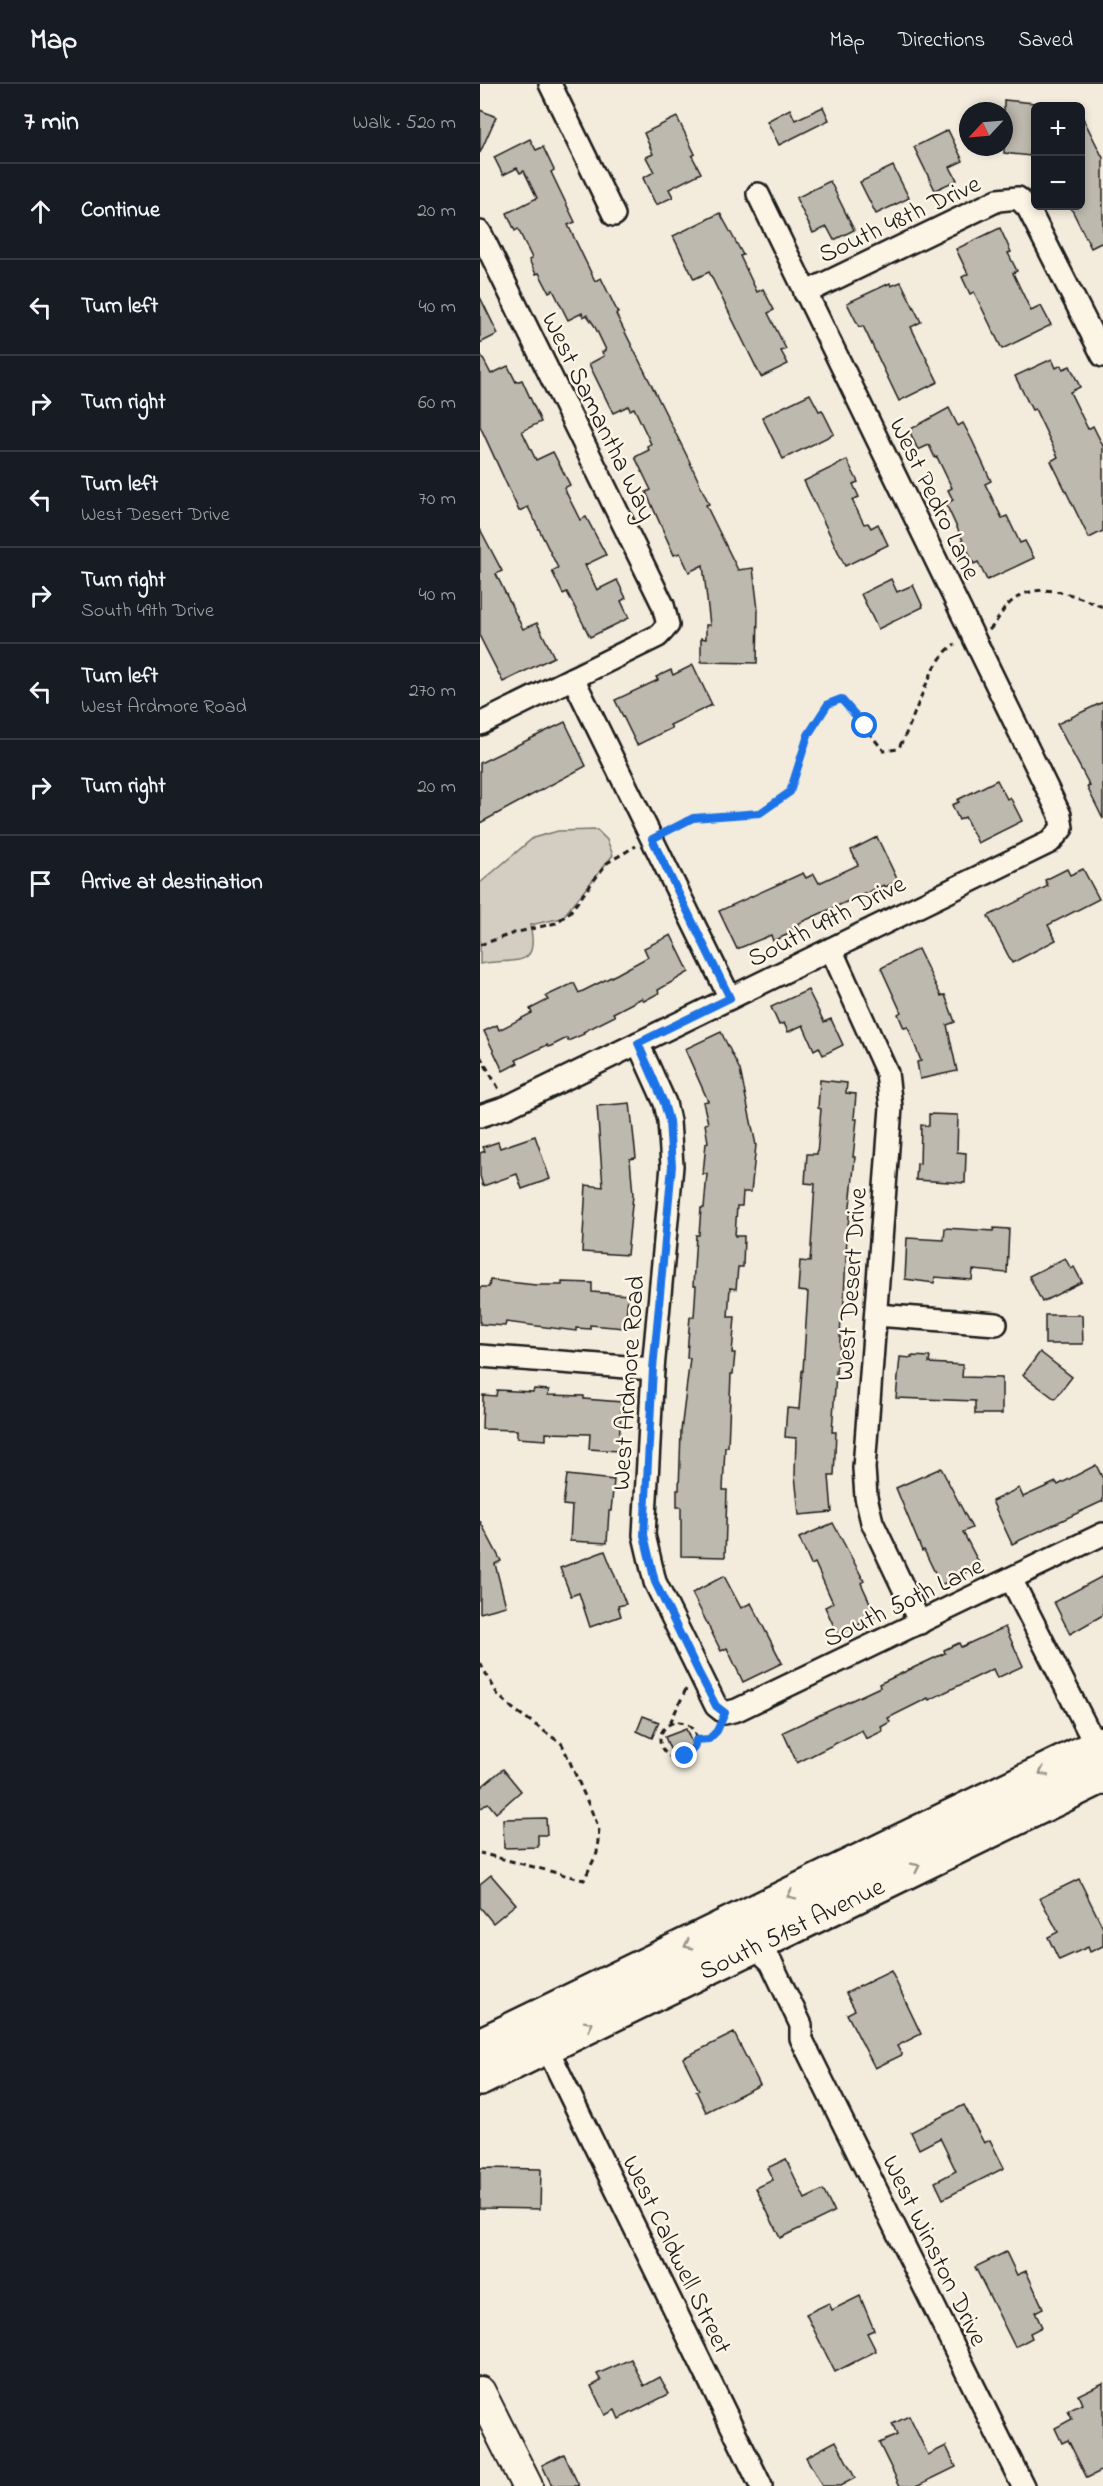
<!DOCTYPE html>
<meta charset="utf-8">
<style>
:root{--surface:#171b24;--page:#242831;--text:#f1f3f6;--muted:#9ea1a6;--line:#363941}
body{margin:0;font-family:"Indie Flower",sans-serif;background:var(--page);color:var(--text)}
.controls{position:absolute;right:18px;top:18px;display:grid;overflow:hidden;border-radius:9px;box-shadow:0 3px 9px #0003}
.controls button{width:54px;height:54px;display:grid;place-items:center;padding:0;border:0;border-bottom:2px solid var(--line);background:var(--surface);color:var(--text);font:30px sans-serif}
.compass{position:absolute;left:479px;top:18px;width:54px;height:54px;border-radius:50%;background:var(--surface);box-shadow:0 3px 9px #0003;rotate:244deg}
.stop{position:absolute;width:18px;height:18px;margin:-14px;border:4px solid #1a73e8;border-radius:50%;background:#fff}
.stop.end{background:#1a73e8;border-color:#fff;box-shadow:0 2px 6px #0008}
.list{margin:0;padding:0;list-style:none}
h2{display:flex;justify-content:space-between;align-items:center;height:78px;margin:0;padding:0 24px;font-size:26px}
h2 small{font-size:20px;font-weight:400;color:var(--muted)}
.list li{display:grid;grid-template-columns:39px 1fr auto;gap:18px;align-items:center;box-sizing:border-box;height:96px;padding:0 24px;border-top:2px solid var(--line)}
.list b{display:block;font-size:22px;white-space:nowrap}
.list p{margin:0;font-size:20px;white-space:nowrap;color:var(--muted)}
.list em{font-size:20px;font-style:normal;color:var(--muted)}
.icon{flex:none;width:33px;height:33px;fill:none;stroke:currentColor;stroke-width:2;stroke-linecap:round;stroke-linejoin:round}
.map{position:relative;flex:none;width:623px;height:2402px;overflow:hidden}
header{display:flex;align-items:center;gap:36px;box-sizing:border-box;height:84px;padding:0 30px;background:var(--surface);border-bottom:2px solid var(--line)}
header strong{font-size:28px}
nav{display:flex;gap:33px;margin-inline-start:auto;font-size:21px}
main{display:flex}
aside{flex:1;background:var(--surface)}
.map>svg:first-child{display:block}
</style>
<header>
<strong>Map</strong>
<nav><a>Map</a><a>Directions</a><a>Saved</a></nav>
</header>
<main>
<aside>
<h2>7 min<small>Walk · 520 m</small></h2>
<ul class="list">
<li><svg class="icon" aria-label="ahead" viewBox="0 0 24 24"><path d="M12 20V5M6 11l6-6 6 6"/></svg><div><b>Continue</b></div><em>20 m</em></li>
<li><svg class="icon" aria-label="left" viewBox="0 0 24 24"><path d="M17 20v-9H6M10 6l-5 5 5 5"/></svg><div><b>Turn left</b></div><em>40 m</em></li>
<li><svg class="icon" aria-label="right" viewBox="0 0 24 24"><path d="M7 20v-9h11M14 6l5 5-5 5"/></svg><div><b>Turn right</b></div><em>60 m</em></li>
<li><svg class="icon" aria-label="left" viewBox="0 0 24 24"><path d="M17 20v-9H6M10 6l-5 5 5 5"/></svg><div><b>Turn left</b><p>West Desert Drive</p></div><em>70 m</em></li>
<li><svg class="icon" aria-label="right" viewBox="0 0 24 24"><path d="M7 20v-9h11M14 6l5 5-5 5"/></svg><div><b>Turn right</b><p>South 49th Drive</p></div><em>40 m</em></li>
<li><svg class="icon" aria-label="left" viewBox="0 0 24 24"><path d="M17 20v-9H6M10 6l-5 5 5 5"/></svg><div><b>Turn left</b><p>West Ardmore Road</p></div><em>270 m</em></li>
<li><svg class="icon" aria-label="right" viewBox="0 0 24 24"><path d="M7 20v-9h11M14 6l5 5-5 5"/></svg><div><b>Turn right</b></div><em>20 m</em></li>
<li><svg class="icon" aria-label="arrive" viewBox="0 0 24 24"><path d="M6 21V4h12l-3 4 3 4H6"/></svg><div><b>Arrive at destination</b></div></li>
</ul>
</aside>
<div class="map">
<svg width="623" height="2402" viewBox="0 0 623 2402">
<rect width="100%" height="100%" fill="#f3ecdd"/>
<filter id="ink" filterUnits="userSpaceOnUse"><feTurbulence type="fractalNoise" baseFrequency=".0167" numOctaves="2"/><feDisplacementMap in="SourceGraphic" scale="12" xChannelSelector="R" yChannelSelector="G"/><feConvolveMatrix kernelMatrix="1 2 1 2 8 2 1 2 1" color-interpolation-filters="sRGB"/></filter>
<g filter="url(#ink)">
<path fill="#d3cec1" stroke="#78756e" stroke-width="1.5" d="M117,746L127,756L133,771L82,834L50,841C61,888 31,873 0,880V799L53,754L78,747Z"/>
<g fill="#beb9ae" stroke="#1c1c1c" stroke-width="1.5">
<path d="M524,16L554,19L550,72L524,69Z"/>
<path d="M343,23L349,36L299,61L287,37L310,25L315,36Z"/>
<path d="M0,26L16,33L0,69Z"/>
<path d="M600,28L623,74V158L611,164L590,122H600Z"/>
<path d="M197,33L215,70L212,72L221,89L189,105L193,113L176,121L163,94L174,88L166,73L173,70L164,49Z"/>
<path d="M468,46L483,77L470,83L477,96L455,106L434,63Z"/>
<path d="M50,55L56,66L63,63L74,86L71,88L95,138L88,141L115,197L121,194L138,229L136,230L207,372L229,420L226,421L258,486L273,484L278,526L277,579L221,578V554L226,555V541H230L223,481L209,488L200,469L194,471L166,408L171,406L155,373L169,366L167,362L171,360L166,349L154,324L150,326L148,322L133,329L109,280L124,272L122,268L126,266L114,241L107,231L103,233L102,229L88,236L73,206L69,208L59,189L56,190L49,176L52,174L38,145L35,147L27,129L57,114L44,87L40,89L37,84L23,91L14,73Z"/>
<path d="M413,82L429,114L396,130L380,98Z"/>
<path d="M350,97L374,146L354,156L347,143L333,149L316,114Z"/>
<path d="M240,129L263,171L260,172L277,208L283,205L294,226L288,229L306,265L301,267L308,280L281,293L229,188L214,195L193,152Z"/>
<path d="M520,144L531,168L528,169L537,187L533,189L551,227L561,222L571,241L522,265L494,208L490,210L482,193L488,190L476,165Z"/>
<path d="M421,198L441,238L431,243L458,298L419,317L383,242L379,243L367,219L410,199L411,202Z"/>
<path d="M0,213L18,250L0,259Z"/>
<path d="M0,269L11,290L28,282L36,298L42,296L61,338L42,347L56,376L73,368L90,401L84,404L100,436L106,433L126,471L105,481L117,506L137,496L146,514L141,517L149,534L110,553L87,508L83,510L72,487L78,484L48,423L39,427L0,342Z"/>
<path d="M572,275L576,284L581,281L583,285L590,282L600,303L590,308L608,345L613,342L623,362V447L609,454L571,377L578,373L555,325L552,326L535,292Z"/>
<path d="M330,310L339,327L342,326L354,350L303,375L282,333Z"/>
<path d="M469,324L478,342L483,339L492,356L511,397L505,400L522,434L527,432L540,459L545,457L554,474L507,496L498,478L494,480L466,420L473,416L468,406L472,404L457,373L455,374L449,361L438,366L429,346Z"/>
<path d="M367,376L378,398L373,400L379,413L372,416L384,440L388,439L391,444L398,440L408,461L365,482L324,397Z"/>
<path d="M0,445L22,487L16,490L43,545L57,539L74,573L23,598L0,553Z"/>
<path d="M411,495L417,508L433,501L443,523L398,545L381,510Z"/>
<path d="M213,581L232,621L190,641L192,644L157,661L135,616L178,596L176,593L191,586L193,591Z"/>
<path d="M623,618V735L607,703L610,702L577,640Z"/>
<path d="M85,638L106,682L0,739V679Z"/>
<path d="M517,696L527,715L530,713L542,737L498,759L485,733L479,736L472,721L479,718L477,716Z"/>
<path d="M397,753L418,797L405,803L404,801L317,840L319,842L308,847L309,850L293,857L291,851L257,865L239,827L323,789L326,794L334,790L339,799L378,781L371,766Z"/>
<path d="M587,785L590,791L603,785L619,815L568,841L576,856L532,879L508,832L568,802L565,796Z"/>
<path d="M191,851L209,888L178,906L179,909L164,917L162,914L133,929L135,932L103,948L104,950L88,957L87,954L69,963L67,961L36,976L38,979L23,987L4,947L17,941L19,946L52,929L50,925L68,916L66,912L94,899L99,909L137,890L168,873L164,864Z"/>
<path d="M438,865L461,912L465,911L475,938L467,941L477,987L440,995L437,978L441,977L428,943L424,944L418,930L421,928L401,884Z"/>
<path d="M328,906L344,938L351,935L363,961L343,971L339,963L334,966L323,941L308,948L304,939L299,941L291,923Z"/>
<path d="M241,948L260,986L276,1061L271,1108H263L262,1122H257L255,1152H264L263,1183H258L256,1205L250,1204L248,1233H255L252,1269H255L253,1290H251L248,1363H245L243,1406H247L245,1473L201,1472V1423H197V1406H199L201,1347L210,1274H207L208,1256L210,1233H214L216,1202H213L216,1151H219L221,1124H224L227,1090H223L226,1059L228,1058L225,1040L228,1039L223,1018L228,1017L205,965Z"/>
<path d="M340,996L367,999L366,1009L376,1010L374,1035H377L373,1073H375L367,1152L363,1234H361L359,1275H357L352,1348H356L354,1392H349L352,1428L319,1431L315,1391L316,1354L305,1353L307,1324L319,1325L322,1287H323L328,1208L318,1207L320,1177L330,1178L335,1100L325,1099L327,1070H337L341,1025L338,1024Z"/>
<path d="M150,1019L156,1074L150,1075L153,1111L147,1171L102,1168L106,1101L123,1103L117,1022Z"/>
<path d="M449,1030L478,1031L477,1068L486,1069L485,1099L436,1096L437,1079L440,1080L441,1041L449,1042Z"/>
<path d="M55,1052L70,1095L42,1105L37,1090L3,1102L0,1092V1069L5,1067L3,1063L18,1058L20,1064Z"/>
<path d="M465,1144L513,1147L514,1144L529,1145L527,1189L493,1186L492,1196L455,1193L454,1199L425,1195L427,1154L464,1156Z"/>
<path d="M585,1174L591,1185L594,1183L602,1198L562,1218L549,1192Z"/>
<path d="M10,1196L56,1201H82V1198L112,1199V1208L148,1211L145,1244L110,1241V1245L96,1244V1247L26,1238L25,1242L0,1240V1203H9Z"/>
<path d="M565,1231H602L603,1260H565Z"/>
<path d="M560,1268L592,1293L575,1315L543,1291Z"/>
<path d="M431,1272L450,1273L449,1279L483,1281L482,1293L522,1294V1330H495V1317L416,1314L420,1273L432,1274Z"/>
<path d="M54,1305L69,1306L68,1311L104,1312V1315L142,1318L138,1367L109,1365L110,1350L66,1349V1356L37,1354V1346L2,1345L3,1311L16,1312L17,1306L53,1308Z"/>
<path d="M616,1381L623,1395V1417L532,1460L512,1417L539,1404L543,1413L576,1398L578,1401Z"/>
<path d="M461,1384L492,1444L483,1448L500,1481L461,1501L444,1466L442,1467L416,1404Z"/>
<path d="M87,1391L134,1396L131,1427H129L127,1459L90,1457L92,1422L83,1421Z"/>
<path d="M0,1437L21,1477L15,1480L26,1522L0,1529Z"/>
<path d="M353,1439L384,1497L381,1499L396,1532L358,1551L345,1523L353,1519L335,1479L331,1481L319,1454Z"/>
<path d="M125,1467L146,1520L138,1522L141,1532L110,1543L99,1509L91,1512L80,1484Z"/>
<path d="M244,1492L261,1524L271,1519L302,1579L263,1598L247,1564L241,1567L212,1509Z"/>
<path d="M623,1492V1531L590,1550L574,1518Z"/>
<path d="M525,1543L543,1582L517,1594L513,1585L449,1616L448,1614L408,1634L410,1638L401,1643L403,1647L386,1655L382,1646L317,1679L303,1648L400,1603L399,1600L465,1569L464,1566L479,1559L481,1563Z"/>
<path d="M163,1632L179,1638L172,1654L157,1647Z"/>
<path d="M206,1645L213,1662L192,1670L185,1653Z"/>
<path d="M23,1685L41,1707L16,1729L8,1719L0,1725V1704Z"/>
<path d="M66,1734L67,1751H58V1763L24,1764L23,1735Z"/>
<path d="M11,1791L36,1820L13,1839L0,1823V1800Z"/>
<path d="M599,1795L623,1844V1862L610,1868L608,1863L579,1876L568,1853L578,1848L560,1814Z"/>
<path d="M411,1887L441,1950L417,1962L422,1971L395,1984L367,1930L375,1926L366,1909Z"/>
<path d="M254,1949L280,2001L226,2028L216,2007L219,2006L203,1974Z"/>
<path d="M484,2021L504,2059L510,2056L524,2084L463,2115L455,2098L476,2087L460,2054L439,2065L431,2048Z"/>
<path d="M306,2075L325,2115L343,2106L354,2128L300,2154L276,2104L293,2096L287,2084Z"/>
<path d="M0,2084L61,2085L60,2125L0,2124Z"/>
<path d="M526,2168L537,2191L546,2187L563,2224L555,2228L562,2243L550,2249L552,2254L535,2263L495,2183Z"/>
<path d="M380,2212L394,2246L387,2249L396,2267L355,2288L326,2230L349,2219L352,2226Z"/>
<path d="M151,2275L164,2302L180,2293L189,2310L139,2335L135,2326L125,2331L111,2302L121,2297L117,2290Z"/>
<path d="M623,2299V2386L607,2394L588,2356L582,2359L575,2344L592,2335L588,2327L602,2320L598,2311Z"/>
<path d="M429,2332L448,2371L466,2362L476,2383L437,2402H420L399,2359L417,2351L412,2340Z"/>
<path d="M356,2357L375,2394L360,2402H342L326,2373Z"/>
<path d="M84,2370L99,2402H72L62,2381Z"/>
</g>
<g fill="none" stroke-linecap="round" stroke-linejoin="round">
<defs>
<g id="street">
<path d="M70,0L134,131"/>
<path d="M0,148L183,521L188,541L178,552L0,640"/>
<path d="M325,209L518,116L538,114L548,124L623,272"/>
<path d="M93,594L250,914"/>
<path d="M351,865L407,989L411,1023L384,1384L386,1413L392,1438L440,1539"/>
<path d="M158,959L185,1019L189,1037L192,1082L173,1285L164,1451L175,1498L236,1622L245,1629L257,1626L623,1450"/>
<path d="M0,1032L27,1023L570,758L582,744L580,731L278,110"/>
<path d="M396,1231L516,1240"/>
<path d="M0,1272L173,1285"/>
<path d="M531,1495L622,1674"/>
<path d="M274,1862L291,1878L321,1941V1954L543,2402"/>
<path d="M66,1962L281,2402"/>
</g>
<path id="secondary" d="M0,2308L47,2402"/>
<g id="primary">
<path d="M0,1961L623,1659"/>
<path id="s1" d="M0,1995L623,1692"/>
</g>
</defs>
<use href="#street" stroke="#1c1c1c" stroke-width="26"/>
<use href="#secondary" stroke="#1c1c1c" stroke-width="34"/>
<use href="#primary" stroke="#1c1c1c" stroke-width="38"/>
<g stroke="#1c1c1c" stroke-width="3" stroke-dasharray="6 4.5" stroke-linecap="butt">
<path d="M509,546C516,540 520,530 526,523C553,493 592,510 623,523"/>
<path d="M189,745L214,734L280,729L310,708L328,651L348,620L361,615L404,667L418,665C436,636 447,578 475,560"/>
<path d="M0,861L34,849L76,839L90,828L127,779L156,762"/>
<path d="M0,972L20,1007"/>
<path d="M0,1579L18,1611L32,1624L82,1660L119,1744L117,1769L104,1796L0,1769"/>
<circle cx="198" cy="1656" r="18"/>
<path d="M190,1639L206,1605"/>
<path d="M216,1656L229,1655L238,1644"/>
</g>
<use href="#street" stroke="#fcf5e5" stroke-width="21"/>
<use href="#secondary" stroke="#fcf5e5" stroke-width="30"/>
<use href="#primary" stroke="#fcf5e5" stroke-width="33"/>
</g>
<defs><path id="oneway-chevron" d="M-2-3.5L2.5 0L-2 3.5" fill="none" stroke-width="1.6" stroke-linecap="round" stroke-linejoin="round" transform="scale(1.5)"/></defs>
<g stroke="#97938b">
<use href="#oneway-chevron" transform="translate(563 1688) rotate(154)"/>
<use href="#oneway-chevron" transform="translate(436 1783) rotate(-26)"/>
<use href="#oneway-chevron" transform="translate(311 1811) rotate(154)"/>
<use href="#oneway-chevron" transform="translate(208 1861) rotate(154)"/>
<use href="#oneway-chevron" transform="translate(109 1941) rotate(-26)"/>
</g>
</g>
<g fill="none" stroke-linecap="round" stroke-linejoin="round" filter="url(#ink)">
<path stroke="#1a73e8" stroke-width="8" d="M205,1672L214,1664L216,1656L229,1655L237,1647L245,1629L236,1622L218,1587L175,1498L164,1451L173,1285L192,1082L189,1037L184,1019L158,959L250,914L172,755L213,734L280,729L310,708L328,651L348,620L361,615L385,642"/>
</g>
<g text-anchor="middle" stroke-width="5" stroke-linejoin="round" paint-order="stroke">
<g font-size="26" fill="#1c1c1c" stroke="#fcf5e5">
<text transform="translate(419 134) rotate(-25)" y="9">South 48th Drive</text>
<text transform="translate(120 332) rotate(64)" y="9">West Samantha Way</text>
<text transform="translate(456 414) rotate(64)" y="9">West Pedro Lane</text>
<text transform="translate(346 836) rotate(-27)" y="9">South 49th Drive</text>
<text transform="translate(370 1200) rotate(-86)" y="9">West Desert Drive</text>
<text transform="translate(147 1299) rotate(-86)" y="9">West Ardmore Road</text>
<text transform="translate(423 1517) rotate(-26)" y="9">South 50th Lane</text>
<text dy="9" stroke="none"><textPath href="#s1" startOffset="346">South 51st Avenue</textPath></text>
<text transform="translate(456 2166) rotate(64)" y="9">West Winston Drive</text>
<text transform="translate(198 2170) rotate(64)" y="9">West Caldwell Street</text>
</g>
</g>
</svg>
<div class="controls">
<button>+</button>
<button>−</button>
</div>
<svg class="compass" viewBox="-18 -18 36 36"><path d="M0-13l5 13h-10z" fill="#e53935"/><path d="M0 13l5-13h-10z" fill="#9ea1a6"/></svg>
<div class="stop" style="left:385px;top:642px"></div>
<div class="stop end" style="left:205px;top:1672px"></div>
</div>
</main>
